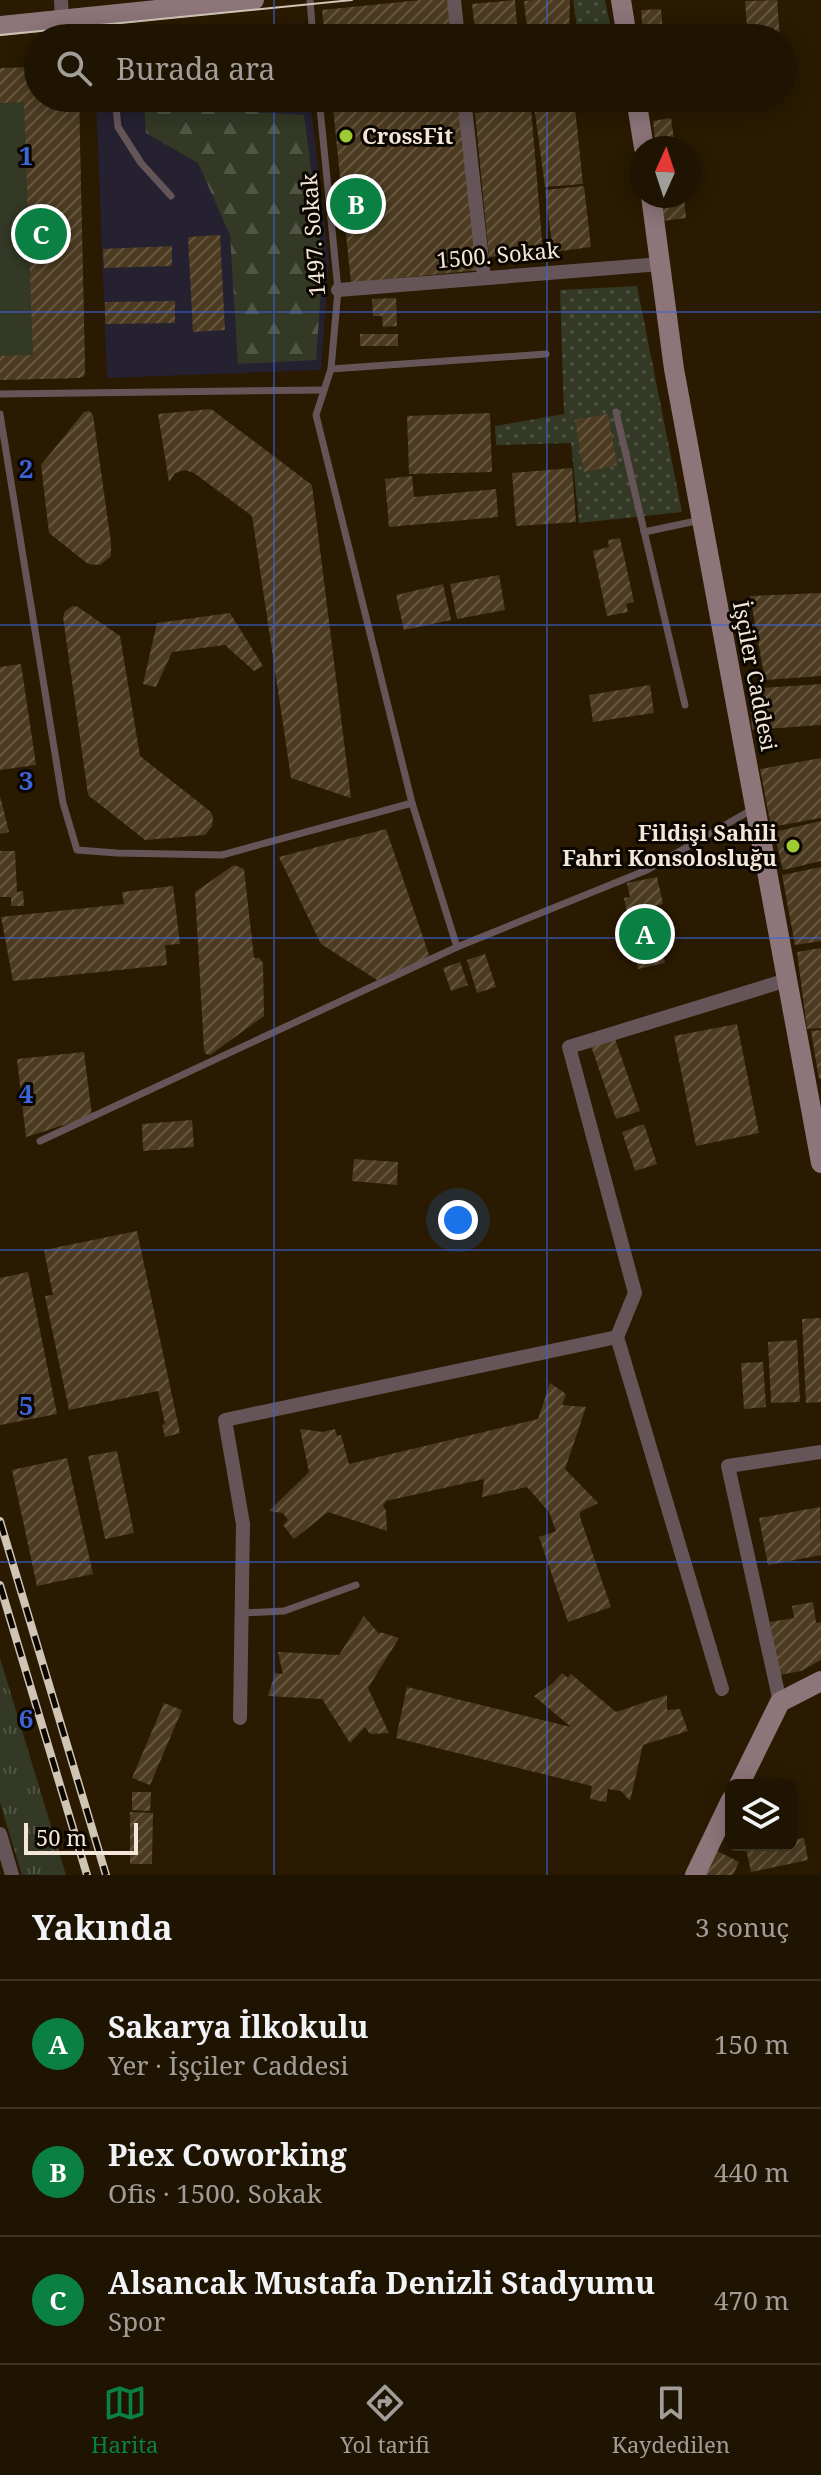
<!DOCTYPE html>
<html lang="tr">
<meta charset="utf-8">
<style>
:root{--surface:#1f1401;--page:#271d0b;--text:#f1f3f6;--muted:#a19e99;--line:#3c3323;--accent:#0b8043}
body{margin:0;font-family:"Noto Serif",serif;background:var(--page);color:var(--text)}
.controls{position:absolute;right:24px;bottom:24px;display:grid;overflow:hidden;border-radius:12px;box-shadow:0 4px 20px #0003}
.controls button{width:72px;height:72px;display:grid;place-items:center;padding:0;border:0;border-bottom:2px solid var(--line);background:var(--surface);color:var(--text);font:40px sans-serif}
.compass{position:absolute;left:629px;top:136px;width:72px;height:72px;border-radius:50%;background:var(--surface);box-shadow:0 4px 20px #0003;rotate:3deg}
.scale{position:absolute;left:24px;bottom:20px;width:114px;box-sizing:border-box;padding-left:8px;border:4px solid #f2e7d8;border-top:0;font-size:22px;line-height:28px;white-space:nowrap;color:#f2e7d8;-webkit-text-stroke:6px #0c0601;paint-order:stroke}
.you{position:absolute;left:458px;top:1220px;width:28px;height:28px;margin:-20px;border:6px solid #fff;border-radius:50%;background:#1a73e8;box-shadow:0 0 0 12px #1a73e833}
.badge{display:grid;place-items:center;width:52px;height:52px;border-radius:50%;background:var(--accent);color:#fff;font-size:26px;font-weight:700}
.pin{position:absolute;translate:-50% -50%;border:4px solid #fff;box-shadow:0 2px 8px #0006}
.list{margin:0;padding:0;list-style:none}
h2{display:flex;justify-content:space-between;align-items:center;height:104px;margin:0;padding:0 32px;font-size:34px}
h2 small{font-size:26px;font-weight:400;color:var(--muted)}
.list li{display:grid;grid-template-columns:52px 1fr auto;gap:24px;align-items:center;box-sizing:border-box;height:128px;padding:0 32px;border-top:2px solid var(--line)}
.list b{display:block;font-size:30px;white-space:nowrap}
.list p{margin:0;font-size:26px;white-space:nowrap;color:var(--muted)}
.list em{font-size:26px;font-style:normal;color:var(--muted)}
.icon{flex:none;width:44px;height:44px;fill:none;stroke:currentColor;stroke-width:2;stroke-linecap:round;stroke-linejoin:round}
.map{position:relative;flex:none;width:821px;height:1875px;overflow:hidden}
.search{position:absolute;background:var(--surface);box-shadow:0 4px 20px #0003;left:24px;right:24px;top:24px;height:88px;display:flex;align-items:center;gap:20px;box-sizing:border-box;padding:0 28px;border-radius:44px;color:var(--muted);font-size:30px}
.sheet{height:488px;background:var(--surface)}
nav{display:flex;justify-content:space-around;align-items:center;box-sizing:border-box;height:112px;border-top:2px solid var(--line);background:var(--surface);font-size:22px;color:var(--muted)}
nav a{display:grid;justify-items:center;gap:4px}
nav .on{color:var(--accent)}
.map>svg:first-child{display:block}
</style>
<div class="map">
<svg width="821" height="1875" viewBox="0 0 821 1875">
<defs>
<pattern id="grass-dots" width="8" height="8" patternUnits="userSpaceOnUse" patternTransform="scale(2)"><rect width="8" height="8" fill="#333925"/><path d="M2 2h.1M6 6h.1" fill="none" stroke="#515644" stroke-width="1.8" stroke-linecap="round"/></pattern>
<pattern id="forest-firs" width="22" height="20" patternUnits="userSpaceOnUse" patternTransform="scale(2)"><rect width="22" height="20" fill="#333925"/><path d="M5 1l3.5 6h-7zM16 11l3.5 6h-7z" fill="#515644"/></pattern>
<pattern id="park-tufts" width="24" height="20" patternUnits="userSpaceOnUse" patternTransform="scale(2)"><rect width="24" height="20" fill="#333925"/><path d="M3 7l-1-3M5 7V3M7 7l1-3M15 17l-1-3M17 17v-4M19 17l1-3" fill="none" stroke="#515644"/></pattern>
<pattern id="building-hatch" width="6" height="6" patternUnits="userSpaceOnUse" patternTransform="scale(2)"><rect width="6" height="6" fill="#4c3b21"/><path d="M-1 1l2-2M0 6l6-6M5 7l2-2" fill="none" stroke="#665740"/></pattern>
</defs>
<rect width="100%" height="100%" fill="#291a01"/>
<g fill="#252131">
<path d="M302,23L303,38H151Z"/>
<path d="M96,98H310L329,263L321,370L107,378Z"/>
</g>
<g fill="url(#grass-dots)">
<path d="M573,0H605L610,24L577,29Z"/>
<path d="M637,286L682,512L579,523L571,443L496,445L495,426L564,414L560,290Z"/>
</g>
<path fill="url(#forest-firs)" d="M144,105L304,115L323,260L316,360L238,364L230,235L198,163L146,133Z"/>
<path fill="url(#park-tufts)" d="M0,1658L66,1875H22L0,1803Z"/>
<path fill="#333925" d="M0,68L38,98H79L85,370L84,376L79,378L0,380Z"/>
<g fill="url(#building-hatch)">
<path d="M421,0H450L454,38H325L322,10Z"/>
<path d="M515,0L518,38H476L472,4Z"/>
<path d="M534,0H570L569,38H528L524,1Z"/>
<path d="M777,0L780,38H748L745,1Z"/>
<path d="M661,9L663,33L643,35L641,10Z"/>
<path d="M38,67V98H79L85,370L84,376L79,378L0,380V356L33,355L24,102L0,103V68Z"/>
<path d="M332,98H461L479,270L351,283Z"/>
<path d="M482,98H524L525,109L531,108L543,252L489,257L475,113L483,112Z"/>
<path d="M533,98H574L583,184L545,187Z"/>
<path d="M671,118L674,139L655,142L653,121Z"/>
<path d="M584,186L591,247L553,252L545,190Z"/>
<path d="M660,196H684L686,218L663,221Z"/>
<path d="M220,235L225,330L193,332L188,237Z"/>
<path d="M172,246V266L104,268L103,249Z"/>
<path d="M396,298L397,326L383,327L382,316H373L372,299Z"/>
<path d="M175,301V323L105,324V302Z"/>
<rect x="360" y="334" width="38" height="12"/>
<path d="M211,409L312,485L351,798L291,778L252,516L194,473L185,470L175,473L169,482L158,414Z"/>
<path d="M89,411L93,415L111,543V556L100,565L88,564L49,533L41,465L84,412Z"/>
<path d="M490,413L492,472L409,474L407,416Z"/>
<path d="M608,414L617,465L584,472L575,420Z"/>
<path d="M572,468L576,522L516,526L512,473Z"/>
<path d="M412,476L414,497L496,489L498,517L389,527L385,479Z"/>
<path d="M620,538L634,602L626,604L628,612L607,616L593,551L609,547L608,540Z"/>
<path d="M499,575L505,610L457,619L450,584Z"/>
<path d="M443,584L451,620L404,630L396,595Z"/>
<path d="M821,593V676L765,680L750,596Z"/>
<path d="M73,606L78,607L120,636L140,756L211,812L213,817L212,826L205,835L145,840L88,795L63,617L65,611Z"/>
<path d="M230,613L263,666L254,671L225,645L172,652L156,687L143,684L157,623Z"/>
<path d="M21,664L36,765L0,770V667Z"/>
<path d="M821,684V725L752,730L749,689Z"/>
<path d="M650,685L654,713L593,722L589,695Z"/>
<path d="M821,758V818L771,827L760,769Z"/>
<path d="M0,796L9,832L0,834Z"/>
<path d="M821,821V861L783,870L774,832Z"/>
<path d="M386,829L429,955L426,959L377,980L321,944L279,857Z"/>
<path d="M0,851H15L17,892L23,891L24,906H11V897H0Z"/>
<path d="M234,865L244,869L254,958H259L263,963L264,1016L210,1055L206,1054L204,1050L195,892Z"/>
<path d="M821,867V941L795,945L782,875Z"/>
<path d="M657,877L663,904L653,906L665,963L638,969L624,898L630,897L627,883Z"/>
<path d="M173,886L180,944L165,945L167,965L13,981L1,917L124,904L122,892Z"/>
<path d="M821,948V1028L807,1029L797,952Z"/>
<path d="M485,954L496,987L477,993L467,960Z"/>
<path d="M460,962L468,985L451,991L443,968Z"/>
<path d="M737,1024L759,1133L696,1146L674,1036Z"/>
<path d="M821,1030V1079H819L811,1031Z"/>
<path d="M614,1036L640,1111L616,1119L590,1043Z"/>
<path d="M84,1052L92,1116L26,1137L17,1059Z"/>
<path d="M192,1120L194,1147L143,1151L142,1124Z"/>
<path d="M644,1124L657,1164L635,1171L622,1132Z"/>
<path d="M354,1159L398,1162L397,1185L352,1181Z"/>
<path d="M137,1231L180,1433L165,1437L162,1425L165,1424L158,1391L69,1410L45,1296L53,1295L44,1250Z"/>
<path d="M28,1272L57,1414L0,1425V1278Z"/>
<path d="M821,1318V1402L806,1403L802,1319Z"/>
<path d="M797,1340L800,1402L771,1403L768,1342Z"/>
<path d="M763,1362L766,1407L744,1409L741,1363Z"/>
<path d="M550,1383L566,1394L562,1405L586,1407L565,1469L598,1503L580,1512V1517L611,1607L568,1622L539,1537L556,1531L549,1512L527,1487L482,1497L484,1479L386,1501L383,1506L386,1511L387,1531L328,1512L294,1539L283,1525L288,1520L283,1513L269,1511L309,1472L300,1429L323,1432L335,1429L337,1436L341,1435L349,1464L538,1419Z"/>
<path d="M117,1451L134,1533L105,1539L88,1456Z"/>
<path d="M67,1458L93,1574L37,1586L12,1470Z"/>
<path d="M820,1507L821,1555L768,1565L759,1518Z"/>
<path d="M813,1602L816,1623L821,1622V1660L801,1671L779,1675L770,1622L794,1618L792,1606Z"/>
<path d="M364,1616L379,1634L380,1632L399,1638L368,1688L389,1733L370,1734L365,1727L350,1743L322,1699L268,1696L275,1673L283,1674L278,1652L339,1655Z"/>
<path d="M562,1673L568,1678L571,1674L616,1712L667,1695V1710L680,1709L688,1731L643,1745L630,1801L621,1791L608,1789L606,1802L590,1799L592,1786L396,1738L407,1687L571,1727L534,1696L553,1683Z"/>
<path d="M164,1703L182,1710L150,1785L132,1778Z"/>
<path d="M132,1792H151L150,1811L132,1810Z"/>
<path d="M130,1812L153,1813L152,1864H130Z"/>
<path d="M804,1838L808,1860L751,1872L746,1849L767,1845H791V1840Z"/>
<path d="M715,1850L739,1862L733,1875H703Z"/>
</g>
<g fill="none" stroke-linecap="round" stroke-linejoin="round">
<g stroke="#655558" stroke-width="7">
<path d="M310,0L313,38"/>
<path d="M106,17L108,38"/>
<path d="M115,98L118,127L141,163L171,196"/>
<path d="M319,98L338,290L331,369L316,415L412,803L457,947"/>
<path d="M331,369L546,354"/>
<path d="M0,394L324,390"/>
<path d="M616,412L685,705"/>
<path d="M0,414L63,803L77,850L117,853L222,855L412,803"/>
<path d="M644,532L701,520"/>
<path d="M40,1141L457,947L647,870L753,809"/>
<path d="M243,1613L284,1611L356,1585"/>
</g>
<g stroke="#655558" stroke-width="14">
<path d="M61,0L62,20"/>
<path d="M454,0L458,38"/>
<path d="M464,98L484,278"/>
<path d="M338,290L661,264"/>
<path d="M722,1689L617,1337L635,1293L569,1047L787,980"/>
<path d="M780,1702L728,1466L821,1452"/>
<path d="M240,1718L243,1524L225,1420L617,1337"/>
<path d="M0,1834L12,1875"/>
</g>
<g stroke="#8d757a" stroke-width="20">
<path d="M621,0L627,38"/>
<path d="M0,26L254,0"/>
<path d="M636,98L644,148"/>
<path d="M651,196L674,369L821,1163"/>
<path d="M739,1785L780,1702L821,1681"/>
<path d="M695,1875L731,1800"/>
</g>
<path stroke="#d0c5b4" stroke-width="2" d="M0,35L352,0"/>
<defs>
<g id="rail">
<path d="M0,1521L106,1875"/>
<path d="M0,1585L87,1875"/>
</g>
</defs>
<use href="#rail" stroke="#d0c5b4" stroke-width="8"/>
<use href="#rail" stroke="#0c0601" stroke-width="5" stroke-dasharray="15" stroke-linecap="butt"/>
</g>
<path fill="none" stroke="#3d65d8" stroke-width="2" stroke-opacity="0.55" d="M274,0V38M547,0V38M274,98V1875M547,98V1875M0,312H821M0,625H821M0,938H821M0,1250H821M0,1562H821"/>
<g fill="#9ccb32" stroke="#0c0601" stroke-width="3">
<circle cx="346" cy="136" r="8"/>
<circle cx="793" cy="846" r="8"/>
</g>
<g text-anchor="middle" stroke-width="6" stroke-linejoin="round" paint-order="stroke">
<g font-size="22" font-weight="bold" fill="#f2e7d8" stroke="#0c0601" text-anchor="start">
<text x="362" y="144">CrossFit</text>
<text x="777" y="841" text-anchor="end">Fildişi Sahili<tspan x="777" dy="25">Fahri Konsolosluğu</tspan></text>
</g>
<g font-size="22" fill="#f2e7d8" stroke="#0c0601">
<text transform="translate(313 235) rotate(-94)" y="8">1497. Sokak</text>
<text transform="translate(498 255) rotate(-5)" y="8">1500. Sokak</text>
<text transform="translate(755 676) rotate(79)" y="8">İşçiler Caddesi</text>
</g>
</g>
<g font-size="26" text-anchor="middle" font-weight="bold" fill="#3d65d8" stroke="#0c0601" stroke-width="6" stroke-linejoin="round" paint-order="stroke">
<text x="26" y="165">1</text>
<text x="26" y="478">2</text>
<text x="26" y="790">3</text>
<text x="26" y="1103">4</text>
<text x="26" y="1415">5</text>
<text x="26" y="1728">6</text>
</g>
</svg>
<div class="controls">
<button><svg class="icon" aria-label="layers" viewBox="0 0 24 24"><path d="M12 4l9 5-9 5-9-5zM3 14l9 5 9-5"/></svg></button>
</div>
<svg class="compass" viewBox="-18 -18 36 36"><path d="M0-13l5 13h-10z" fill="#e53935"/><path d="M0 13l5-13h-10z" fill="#a19e99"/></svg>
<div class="scale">50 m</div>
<div class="you"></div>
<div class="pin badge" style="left:645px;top:934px">A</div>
<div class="pin badge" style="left:356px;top:204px">B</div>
<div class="pin badge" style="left:41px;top:234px">C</div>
<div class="search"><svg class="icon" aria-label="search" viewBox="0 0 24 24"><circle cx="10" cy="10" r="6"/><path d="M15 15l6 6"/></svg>Burada ara</div>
</div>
<section class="sheet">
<h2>Yakında<small>3 sonuç</small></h2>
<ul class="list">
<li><span class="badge">A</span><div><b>Sakarya İlkokulu</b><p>Yer · İşçiler Caddesi</p></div><em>150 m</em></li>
<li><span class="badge">B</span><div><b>Piex Coworking</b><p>Ofis · 1500. Sokak</p></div><em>440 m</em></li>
<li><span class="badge">C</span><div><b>Alsancak Mustafa Denizli Stadyumu</b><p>Spor</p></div><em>470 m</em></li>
</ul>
</section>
<nav>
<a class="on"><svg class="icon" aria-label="map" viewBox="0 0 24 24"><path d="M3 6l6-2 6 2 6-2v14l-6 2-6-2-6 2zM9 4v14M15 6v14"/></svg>Harita</a>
<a><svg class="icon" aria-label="directions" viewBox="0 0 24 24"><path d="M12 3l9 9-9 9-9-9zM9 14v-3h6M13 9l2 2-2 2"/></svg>Yol tarifi</a>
<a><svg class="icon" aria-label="saved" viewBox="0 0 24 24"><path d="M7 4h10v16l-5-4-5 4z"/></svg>Kaydedilen</a>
</nav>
